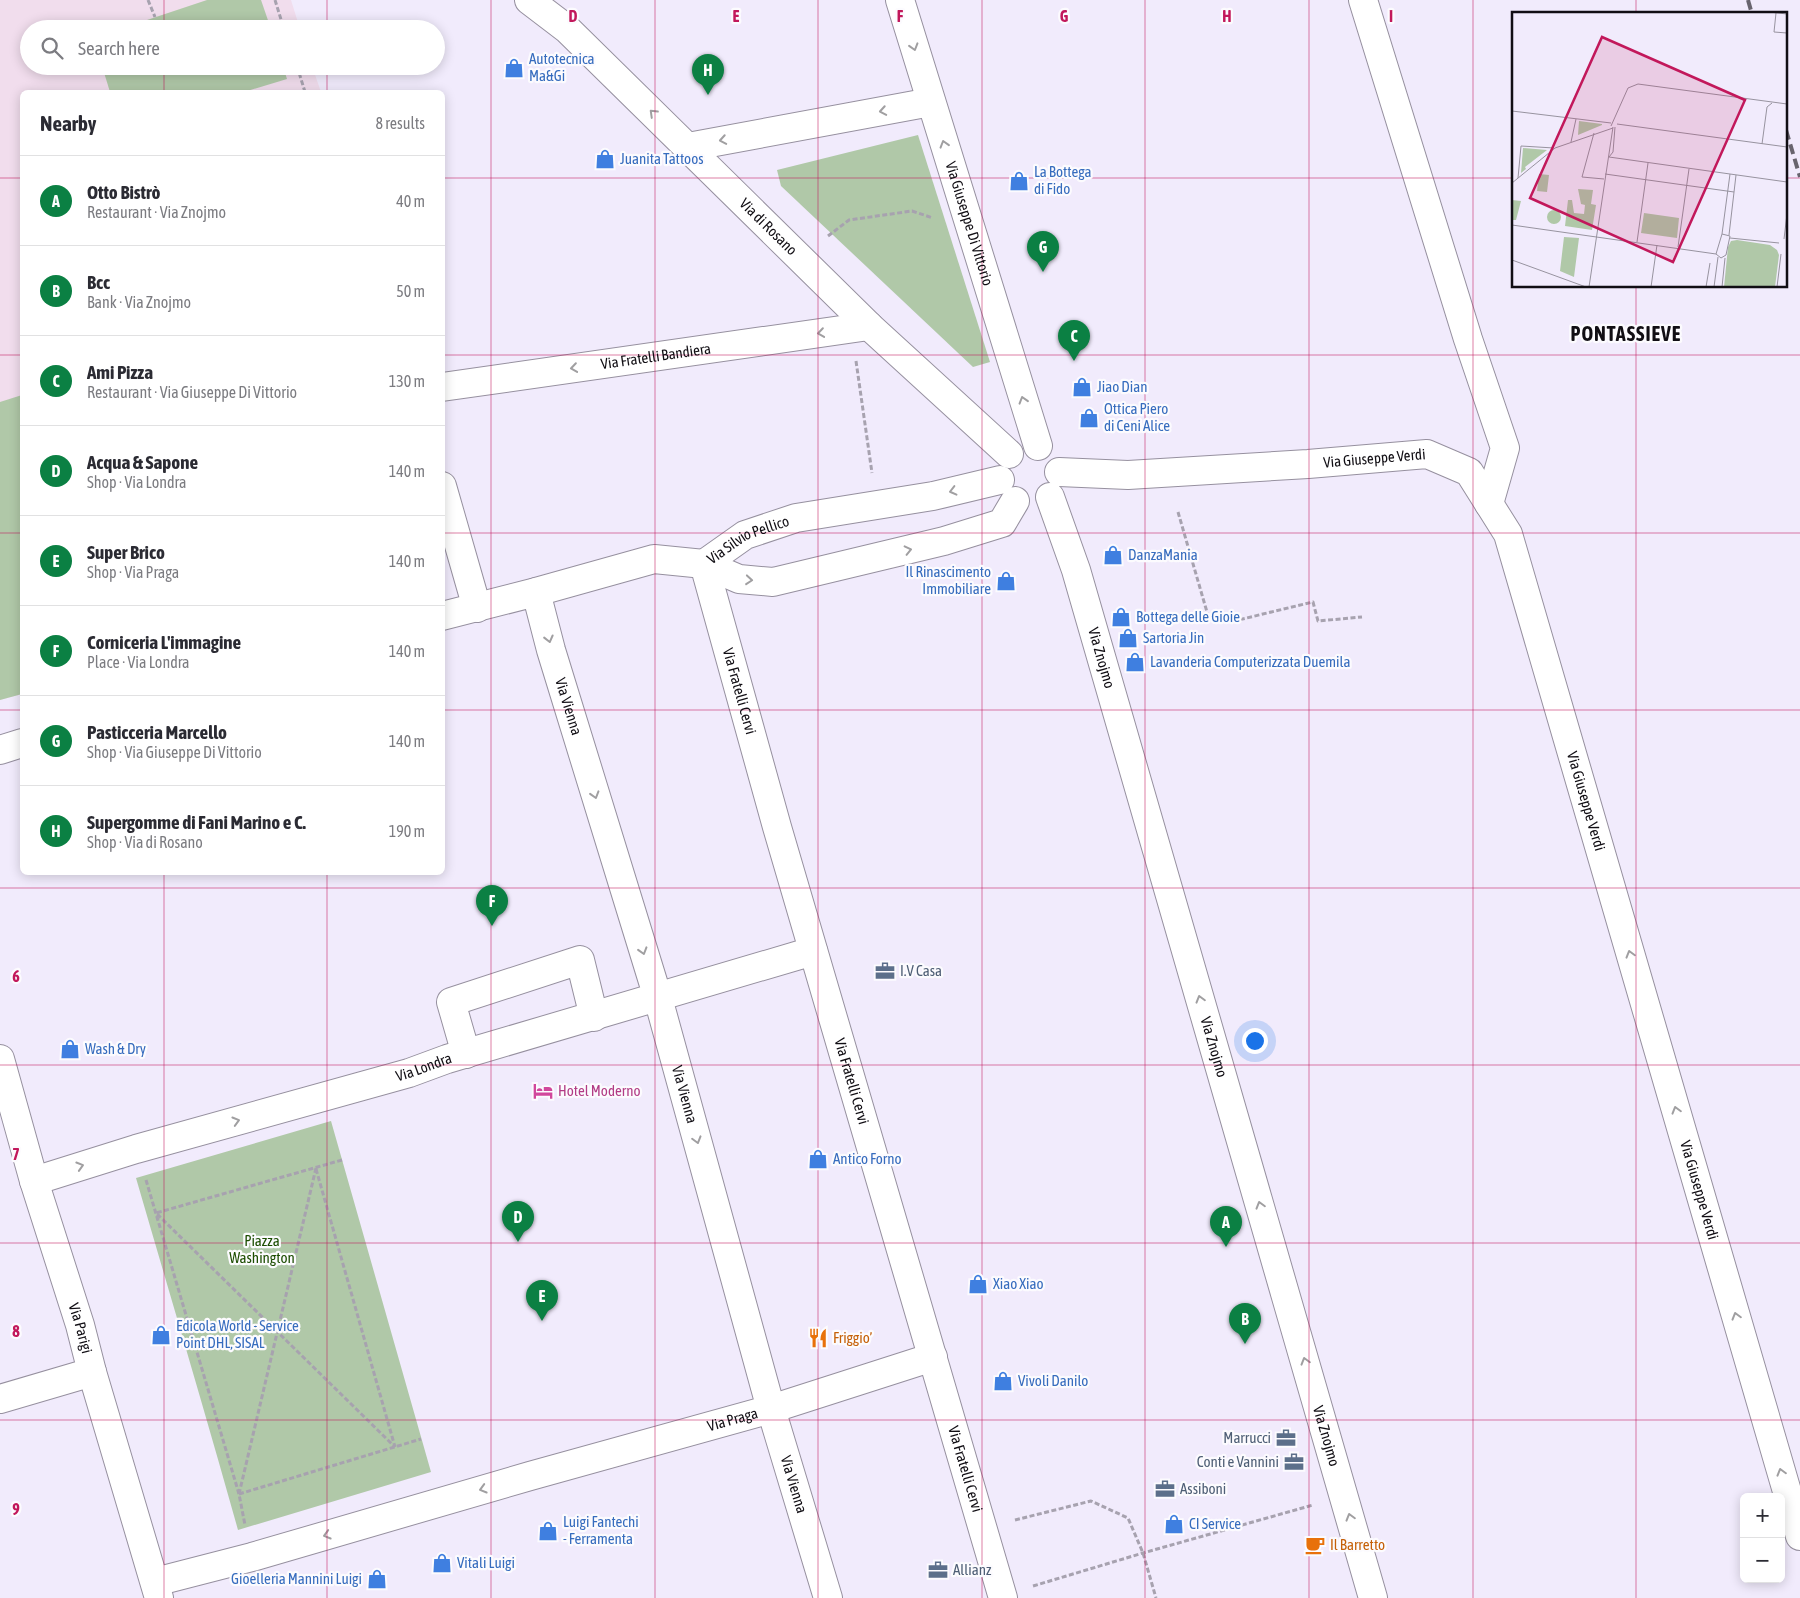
<!DOCTYPE html>
<meta charset="utf-8">
<style>
:root{--surface:#fff;--page:#f2f2f3;--text:#2b2b33;--muted:#7c7c81;--line:#e1e1e2;--accent:#0b8043}
body{margin:0;font-family:"Asap Condensed",sans-serif;background:var(--page);color:var(--text)}
.controls{position:absolute;right:15px;bottom:15px;display:grid;overflow:hidden;border-radius:8px;box-shadow:0 2px 12px #0003}
.controls button{width:45px;height:45px;display:grid;place-items:center;padding:0;border:0;border-bottom:1px solid var(--line);background:var(--surface);color:var(--text);font:25px sans-serif}
.you{position:absolute;left:1254px;top:1040px;width:18px;height:18px;margin:-12px;border:4px solid #fff;border-radius:50%;background:#1a73e8;box-shadow:0 0 0 8px #1a73e833}
.badge{display:grid;place-items:center;width:32px;height:32px;border-radius:50%;background:var(--accent);color:#fff;font-size:16px;font-weight:700}
.pin{position:absolute;translate:-50% -41px;filter:drop-shadow(0 1px 2px #0008)}
.pin::after{content:'';position:absolute;top:26px;width:18px;height:15px;background:inherit;clip-path:polygon(0 0,100% 0,50% 100%)}
.list{margin:0;padding:0;list-style:none}
h2{display:flex;justify-content:space-between;align-items:center;height:65px;margin:0;padding:0 20px;font-size:21px}
h2 small{font-size:16px;font-weight:400;color:var(--muted)}
.list li{display:grid;grid-template-columns:32px 1fr auto;gap:15px;align-items:center;box-sizing:border-box;height:90px;padding:0 20px;border-top:1px solid var(--line)}
.list b{display:block;font-size:19px;white-space:nowrap}
.list p{margin:0;font-size:16px;white-space:nowrap;color:var(--muted)}
.list em{font-size:16px;font-style:normal;color:var(--muted)}
.icon{flex:none;width:28px;height:28px;fill:none;stroke:currentColor;stroke-width:2;stroke-linecap:round;stroke-linejoin:round}
.map{position:relative;flex:none;width:1800px;height:1598px;overflow:hidden}
.search{position:absolute;background:var(--surface);box-shadow:0 2px 12px #0003;left:20px;top:20px;width:425px;height:55px;display:flex;align-items:center;gap:12px;box-sizing:border-box;padding:0 18px;border-radius:28px;color:var(--muted);font-size:19px}
.panel{position:absolute;background:var(--surface);box-shadow:0 2px 12px #0003;left:20px;top:90px;width:425px;height:785px;border-radius:8px}
.map>svg:first-child{display:block}
</style>
<div class="map">
<svg width="1800" height="1598" viewBox="0 0 1800 1598">
<rect width="100%" height="100%" fill="#f1ebfc"/>
<path fill="#f1dded" d="M0,0H291L300,29H29V66H312L321,92H22V694L0,700Z"/>
<g fill="#b0c8a8">
<path d="M207,0H261L271,29H120Z"/>
<path d="M102,66H283L287,79L244,92H110Z"/>
<path d="M918,135L990,362L973,367L781,186L777,170Z"/>
<path d="M22,395V694L0,700V402Z"/>
<path d="M331,1121L431,1472L238,1530C205,1412 170,1295 136,1178Z"/>
</g>
<g fill="none" stroke-linecap="round" stroke-linejoin="round">
<defs>
<g id="minor">
<path id="s1" d="M529,0L567,29L869,326L1009,454"/>
<path id="s2" d="M900,0L1038,446"/>
<path d="M1363,0L1468,339L1505,448L1489,504"/>
<path d="M688,147L931,102"/>
<path id="s3" d="M442,387L869,326"/>
<path id="s4" d="M1059,472L1128,475L1308,464L1427,454L1469,472L1508,534L1800,1536"/>
<path d="M442,486L477,608"/>
<path id="s5" d="M1050,497L1076,570L1373,1598"/>
<path id="s6" d="M704,564L777,827L1003,1598"/>
<path id="s7" d="M704,564L745,535L796,518L933,496L1000,480"/>
<path id="s8" d="M536,592L551,650L658,998L771,1409L828,1598"/>
<path d="M442,616L536,592L654,559L704,564L739,579L773,582L944,541L1002,523L1015,501"/>
<path d="M0,750L22,743"/>
<path d="M466,1054L451,1002L580,960L594,1017"/>
<path id="s9" d="M0,1059L34,1181L80,1325L92,1372L159,1598"/>
<path id="s10" d="M34,1181L136,1149L409,1073L447,1059L813,951"/>
<path d="M0,1399L92,1372"/>
<path id="s11" d="M155,1582L252,1557L530,1476L771,1409L933,1357"/>
</g>
</defs>
<use href="#minor" stroke="#96909f" stroke-width="30"/>
<g stroke="#a7a2af" stroke-width="3" stroke-dasharray="5 2.5" stroke-linecap="butt">
<path d="M148,0L155,17"/>
<path d="M275,0L284,29"/>
<path d="M297,66L305,92"/>
<path d="M828,236L849,220L912,211L933,218"/>
<path d="M856,361L872,473"/>
<path d="M1178,512L1209,619L1234,621L1313,602L1318,621L1362,617"/>
<path d="M342,1160L156,1213L395,1447"/>
<path d="M316,1169L395,1447"/>
<path d="M146,1180L239,1494L245,1525"/>
<path d="M239,1494L316,1168"/>
<path d="M239,1494L421,1439"/>
<path d="M1015,1520L1091,1501L1128,1518L1143,1553L1156,1598"/>
<path d="M1033,1586L1143,1553L1313,1505"/>
</g>
<use href="#minor" stroke="#fff" stroke-width="28"/>
<g stroke="#68646e" stroke-width="4" stroke-dasharray="10 5" stroke-linecap="butt">
<path d="M1748,0L1752,14"/>
<path d="M1786,130L1800,177"/>
</g>
</g>
<defs><path id="oneway-chevron" d="M-2-3.5L2.5 0L-2 3.5" fill="none" stroke-width="1.6" stroke-linecap="round" stroke-linejoin="round" transform="scale(1.25)"/></defs>
<g stroke="#a09fa1">
<use href="#oneway-chevron" transform="translate(914 47) rotate(73)"/>
<use href="#oneway-chevron" transform="translate(883 111) rotate(170)"/>
<use href="#oneway-chevron" transform="translate(653 113) rotate(-136)"/>
<use href="#oneway-chevron" transform="translate(723 140) rotate(170)"/>
<use href="#oneway-chevron" transform="translate(944 144) rotate(-107)"/>
<use href="#oneway-chevron" transform="translate(821 333) rotate(172)"/>
<use href="#oneway-chevron" transform="translate(574 368) rotate(172)"/>
<use href="#oneway-chevron" transform="translate(1023 400) rotate(-107)"/>
<use href="#oneway-chevron" transform="translate(953 491) rotate(166)"/>
<use href="#oneway-chevron" transform="translate(908 550) rotate(-13)"/>
<use href="#oneway-chevron" transform="translate(749 580) rotate(5)"/>
<use href="#oneway-chevron" transform="translate(549 639) rotate(76)"/>
<use href="#oneway-chevron" transform="translate(595 795) rotate(73)"/>
<use href="#oneway-chevron" transform="translate(643 951) rotate(73)"/>
<use href="#oneway-chevron" transform="translate(1630 954) rotate(-106)"/>
<use href="#oneway-chevron" transform="translate(1200 999) rotate(-106)"/>
<use href="#oneway-chevron" transform="translate(1676 1110) rotate(-106)"/>
<use href="#oneway-chevron" transform="translate(236 1121) rotate(-16)"/>
<use href="#oneway-chevron" transform="translate(697 1140) rotate(74)"/>
<use href="#oneway-chevron" transform="translate(80 1166) rotate(-17)"/>
<use href="#oneway-chevron" transform="translate(1260 1205) rotate(-106)"/>
<use href="#oneway-chevron" transform="translate(1736 1316) rotate(-106)"/>
<use href="#oneway-chevron" transform="translate(1305 1361) rotate(-106)"/>
<use href="#oneway-chevron" transform="translate(1781 1472) rotate(-106)"/>
<use href="#oneway-chevron" transform="translate(483 1489) rotate(164)"/>
<use href="#oneway-chevron" transform="translate(1350 1517) rotate(-106)"/>
<use href="#oneway-chevron" transform="translate(327 1535) rotate(164)"/>
</g>
<path fill="none" stroke="#c2185b" stroke-width="1" stroke-opacity="0.55" d="M164,0V29M327,0V29M491,0V1598M655,0V1598M818,0V1598M982,0V1598M1145,0V1598M1309,0V1598M1473,0V1598M1636,0V14M164,66V92M327,66V92M0,178H22M442,178H1514M1786,178H1800M1636,286V1598M0,355H22M442,355H1800M0,533H22M442,533H1800M0,710H22M442,710H1800M164,872V1598M327,872V1598M0,888H1800M0,1065H1800M0,1243H1800M0,1420H1800"/>
<defs>
<symbol id="shop-bare" viewBox="-9 -9 18 18"><path d="M-5-2.5h2.3a2.7 3.5 0 0 1 5.4 0H5L5.5 6h-11ZM-1.5-2.5h3a1.5 2.3 0 0 0-3 0Z" fill="#3f7fe0" stroke="#fcfbfe" stroke-width="2.5" paint-order="stroke"/></symbol>
<symbol id="office-bare" viewBox="-9 -9 18 18"><path d="M-6-3h4V-5.5h4V-3h4V5H-6ZM-1-4.5V-3h2v-1.5ZM-6 0V1H6V0Z" fill="#5c6f8a" stroke="#fcfbfe" stroke-width="2.5" paint-order="stroke"/></symbol>
<symbol id="hotel-bare" viewBox="-9 -9 18 18"><path d="M-6-4.5h1.5V1H6V5H4.5V3h-9V5H-6ZM-4 0a1.8 1.8 0 1 1 3.6 0ZM.5 0V-2.5h3Q6-2.5 6 0Z" fill="#d1479c" stroke="#fcfbfe" stroke-width="2.5" paint-order="stroke"/></symbol>
<symbol id="restaurant-bare" viewBox="-9 -9 18 18"><path d="M-5-6h1v4h1v-4h1v4h1v-4h1v5L-1.5 .5V6h-2V.5L-5-1ZM5-6V6H3V1.5H1.5Q1.5-4 5-6Z" fill="#e8710a" stroke="#fcfbfe" stroke-width="2.5" paint-order="stroke"/></symbol>
<symbol id="cafe-bare" viewBox="-9 -9 18 18"><path d="M-5.5-4.5H6V0H3Q3 3.5 0 3.5H-2.5Q-5.5 3.5-5.5 0ZM3-3.2v2h1.7v-2ZM-6 4.5H4V6H-6Z" fill="#e8710a" stroke="#fcfbfe" stroke-width="2.5" paint-order="stroke"/></symbol>
</defs>
<g fill-rule="evenodd">
<use href="#shop-bare" x="500" y="54" width="28" height="28"/>
<use href="#shop-bare" x="591" y="145" width="28" height="28"/>
<use href="#shop-bare" x="1005" y="167" width="28" height="28"/>
<use href="#shop-bare" x="1068" y="373" width="28" height="28"/>
<use href="#shop-bare" x="1075" y="404" width="28" height="28"/>
<use href="#shop-bare" x="1099" y="541" width="28" height="28"/>
<use href="#shop-bare" x="992" y="567" width="28" height="28"/>
<use href="#shop-bare" x="1107" y="603" width="28" height="28"/>
<use href="#shop-bare" x="1114" y="624" width="28" height="28"/>
<use href="#shop-bare" x="1121" y="648" width="28" height="28"/>
<use href="#office-bare" x="871" y="957" width="28" height="28"/>
<use href="#shop-bare" x="56" y="1035" width="28" height="28"/>
<use href="#hotel-bare" x="529" y="1077" width="28" height="28"/>
<use href="#shop-bare" x="804" y="1145" width="28" height="28"/>
<use href="#shop-bare" x="964" y="1270" width="28" height="28"/>
<use href="#shop-bare" x="147" y="1321" width="28" height="28"/>
<use href="#restaurant-bare" x="804" y="1324" width="28" height="28"/>
<use href="#shop-bare" x="989" y="1367" width="28" height="28"/>
<use href="#office-bare" x="1272" y="1424" width="28" height="28"/>
<use href="#office-bare" x="1280" y="1448" width="28" height="28"/>
<use href="#office-bare" x="1151" y="1475" width="28" height="28"/>
<use href="#shop-bare" x="1160" y="1510" width="28" height="28"/>
<use href="#shop-bare" x="534" y="1517" width="28" height="28"/>
<use href="#cafe-bare" x="1301" y="1531" width="28" height="28"/>
<use href="#shop-bare" x="428" y="1549" width="28" height="28"/>
<use href="#office-bare" x="924" y="1556" width="28" height="28"/>
<use href="#shop-bare" x="363" y="1565" width="28" height="28"/>
</g>
<g text-anchor="middle" stroke-width="4.5" stroke-linejoin="round" paint-order="stroke">
<g font-size="15" fill="#366cbe" stroke="#fcfbfe" text-anchor="start">
<text x="529" y="64">Autotecnica<tspan x="529" dy="17">Ma&amp;Gi</tspan></text>
<text x="620" y="164">Juanita Tattoos</text>
<text x="1034" y="177">La Bottega<tspan x="1034" dy="17">di Fido</tspan></text>
<text x="1097" y="392">Jiao Dian</text>
<text x="1104" y="414">Ottica Piero<tspan x="1104" dy="17">di Ceni Alice</tspan></text>
<text x="1128" y="560">DanzaMania</text>
<text x="991" y="577" text-anchor="end">Il Rinascimento<tspan x="991" dy="17">Immobiliare</tspan></text>
<text x="1136" y="622">Bottega delle Gioie</text>
<text x="1143" y="643">Sartoria Jin</text>
<text x="1150" y="667">Lavanderia Computerizzata Duemila</text>
<text x="85" y="1054">Wash &amp; Dry</text>
<text x="833" y="1164">Antico Forno</text>
<text x="993" y="1289">Xiao Xiao</text>
<text x="176" y="1331">Edicola World - Service<tspan x="176" dy="17">Point DHL, SISAL</tspan></text>
<text x="1018" y="1386">Vivoli Danilo</text>
<text x="563" y="1527">Luigi Fantechi<tspan x="563" dy="17">- Ferramenta</tspan></text>
<text x="1189" y="1529">CI Service</text>
<text x="457" y="1568">Vitali Luigi</text>
<text x="362" y="1584" text-anchor="end">Gioelleria Mannini Luigi</text>
</g>
<g font-size="15" fill="#110e14" stroke="#fcfbfe">
<text dy="5" stroke="none"><textPath href="#s2" startOffset="234">Via Giuseppe Di Vittorio</textPath></text>
<text dy="5" stroke="none"><textPath href="#s1" startOffset="330">Via di Rosano</textPath></text>
<text dy="5" stroke="none"><textPath href="#s3" startOffset="216">Via Fratelli Bandiera</textPath></text>
<text dy="5" stroke="none"><textPath href="#s4" startOffset="316">Via Giuseppe Verdi</textPath></text>
<text dy="5" stroke="none"><textPath href="#s7" startOffset="51">Via Silvio Pellico</textPath></text>
<text dy="5" stroke="none"><textPath href="#s5" startOffset="169">Via Znojmo</textPath></text>
<text dy="5" stroke="none"><textPath href="#s6" startOffset="132">Via Fratelli Cervi</textPath></text>
<text dy="5" stroke="none"><textPath href="#s8" startOffset="119">Via Vienna</textPath></text>
<text dy="5" stroke="none"><textPath href="#s4" startOffset="766">Via Giuseppe Verdi</textPath></text>
<text dy="5" stroke="none"><textPath href="#s5" startOffset="574">Via Znojmo</textPath></text>
<text dy="5" stroke="none"><textPath href="#s10" startOffset="406">Via Londra</textPath></text>
<text dy="5" stroke="none"><textPath href="#s6" startOffset="538">Via Fratelli Cervi</textPath></text>
<text dy="5" stroke="none"><textPath href="#s8" startOffset="524">Via Vienna</textPath></text>
<text dy="5" stroke="none"><textPath href="#s4" startOffset="1171">Via Giuseppe Verdi</textPath></text>
<text dy="5" stroke="none"><textPath href="#s9" startOffset="281">Via Parigi</textPath></text>
<text dy="5" stroke="none"><textPath href="#s11" startOffset="600">Via Praga</textPath></text>
<text dy="5" stroke="none"><textPath href="#s5" startOffset="979">Via Znojmo</textPath></text>
<text dy="5" stroke="none"><textPath href="#s6" startOffset="942">Via Fratelli Cervi</textPath></text>
<text dy="5" stroke="none"><textPath href="#s8" startOffset="929">Via Vienna</textPath></text>
</g>
<g font-size="15" fill="#4e5e75" stroke="#fcfbfe" text-anchor="start">
<text x="900" y="976">I.V Casa</text>
<text x="1271" y="1443" text-anchor="end">Marrucci</text>
<text x="1279" y="1467" text-anchor="end">Conti e Vannini</text>
<text x="1180" y="1494">Assiboni</text>
<text x="953" y="1575">Allianz</text>
</g>
<g font-size="15" fill="#b23c85" stroke="#fcfbfe" text-anchor="start">
<text x="558" y="1096">Hotel Moderno</text>
</g>
<g font-size="15" fill="#1c4d00" stroke="#fcfbfe">
<text x="262" y="1246">Piazza<tspan x="262" dy="17">Washington</tspan></text>
</g>
<g font-size="15" fill="#c56008" stroke="#fcfbfe" text-anchor="start">
<text x="833" y="1343">Friggio’</text>
<text x="1330" y="1550">Il Barretto</text>
</g>
<g font-size="20" font-weight="bold" letter-spacing="1" fill="#110e14" stroke="#fcfbfe">
<text x="1626" y="341">PONTASSIEVE</text>
</g>
</g>
<g transform="translate(1512 12)">
<rect width="275" height="275" fill="#f1ebfc"/>
<path d="M67,109L90,112V113L66,123ZM11,136L35,138L13,155L14,157L9,161ZM27,162L37,163L35,180L25,179ZM66,177L81,178L79,192L84,193L80,218L53,214L56,188H60L62,201L72,202L73,193L69,192ZM0,188L9,189L4,208H0ZM35 205a7 7 0 1 1 14 0a7 7 0 1 1-14 0ZM132,201L167,206L165,226L129,221ZM52,225L67,226L62,265L48,259ZM225,228L258,233L265,238L267,243L263,275H212L216,235L219,229Z" fill="#b0c8a8"/>
<path fill="none" stroke="#97939f" stroke-width="1" d="M257,0L275,2M264,1L262,20L275,21M0,99L99,111M105,112L275,135M99,114L116,76L126,72L275,92M82,121L70,165L92,167M59,130L64,107M250,132L255,95L260,91M97,145L275,170M97,145L101,140L103,115M93,162L222,180M6,166L9,134L42,136M0,171L43,136L101,116M0,213L204,242M210,222L218,224L214,243L209,246L204,242ZM210,222L218,162M217,223L224,163M218,226L267,231M272,227L275,202M125,230L136,151M166,235L177,157M275,246V267M0,248L74,275M77,275L101,115M139,275L145,233M194,275L198,251M202,275L206,245M210,275L213,246M265,275L269,242"/>
<path fill="#c2185b" fill-opacity="0.15" stroke="#c2185b" stroke-width="2.5" d="M90,25L233,88L161,250L18,186Z"/>
<rect width="275" height="275" fill="none" stroke="#110e14" stroke-width="2.5"/>
</g>
<g font-size="16" text-anchor="middle" font-weight="bold" fill="#c2185b" stroke="#fcfbfe" stroke-width="4.5" stroke-linejoin="round" paint-order="stroke">
<text x="573" y="22">D</text>
<text x="736" y="22">E</text>
<text x="900" y="22">F</text>
<text x="1064" y="22">G</text>
<text x="1227" y="22">H</text>
<text x="1391" y="22">I</text>
<text x="16" y="982">6</text>
<text x="16" y="1160">7</text>
<text x="16" y="1337">8</text>
<text x="16" y="1515">9</text>
</g>
</svg>
<div class="controls">
<button>+</button>
<button>−</button>
</div>
<div class="you"></div>
<div class="pin badge" style="left:1226px;top:1247px">A</div>
<div class="pin badge" style="left:1245px;top:1344px">B</div>
<div class="pin badge" style="left:1074px;top:361px">C</div>
<div class="pin badge" style="left:518px;top:1242px">D</div>
<div class="pin badge" style="left:542px;top:1321px">E</div>
<div class="pin badge" style="left:492px;top:926px">F</div>
<div class="pin badge" style="left:1043px;top:272px">G</div>
<div class="pin badge" style="left:708px;top:95px">H</div>
<div class="search"><svg class="icon" aria-label="search" viewBox="0 0 24 24"><circle cx="10" cy="10" r="6"/><path d="M15 15l6 6"/></svg>Search here</div>
<section class="panel">
<h2>Nearby<small>8 results</small></h2>
<ul class="list">
<li><span class="badge">A</span><div><b>Otto Bistrò</b><p>Restaurant · Via Znojmo</p></div><em>40 m</em></li>
<li><span class="badge">B</span><div><b>Bcc</b><p>Bank · Via Znojmo</p></div><em>50 m</em></li>
<li><span class="badge">C</span><div><b>Ami Pizza</b><p>Restaurant · Via Giuseppe Di Vittorio</p></div><em>130 m</em></li>
<li><span class="badge">D</span><div><b>Acqua &amp; Sapone</b><p>Shop · Via Londra</p></div><em>140 m</em></li>
<li><span class="badge">E</span><div><b>Super Brico</b><p>Shop · Via Praga</p></div><em>140 m</em></li>
<li><span class="badge">F</span><div><b>Corniceria L'immagine</b><p>Place · Via Londra</p></div><em>140 m</em></li>
<li><span class="badge">G</span><div><b>Pasticceria Marcello</b><p>Shop · Via Giuseppe Di Vittorio</p></div><em>140 m</em></li>
<li><span class="badge">H</span><div><b>Supergomme di Fani Marino e C.</b><p>Shop · Via di Rosano</p></div><em>190 m</em></li>
</ul>
</section>
</div>
